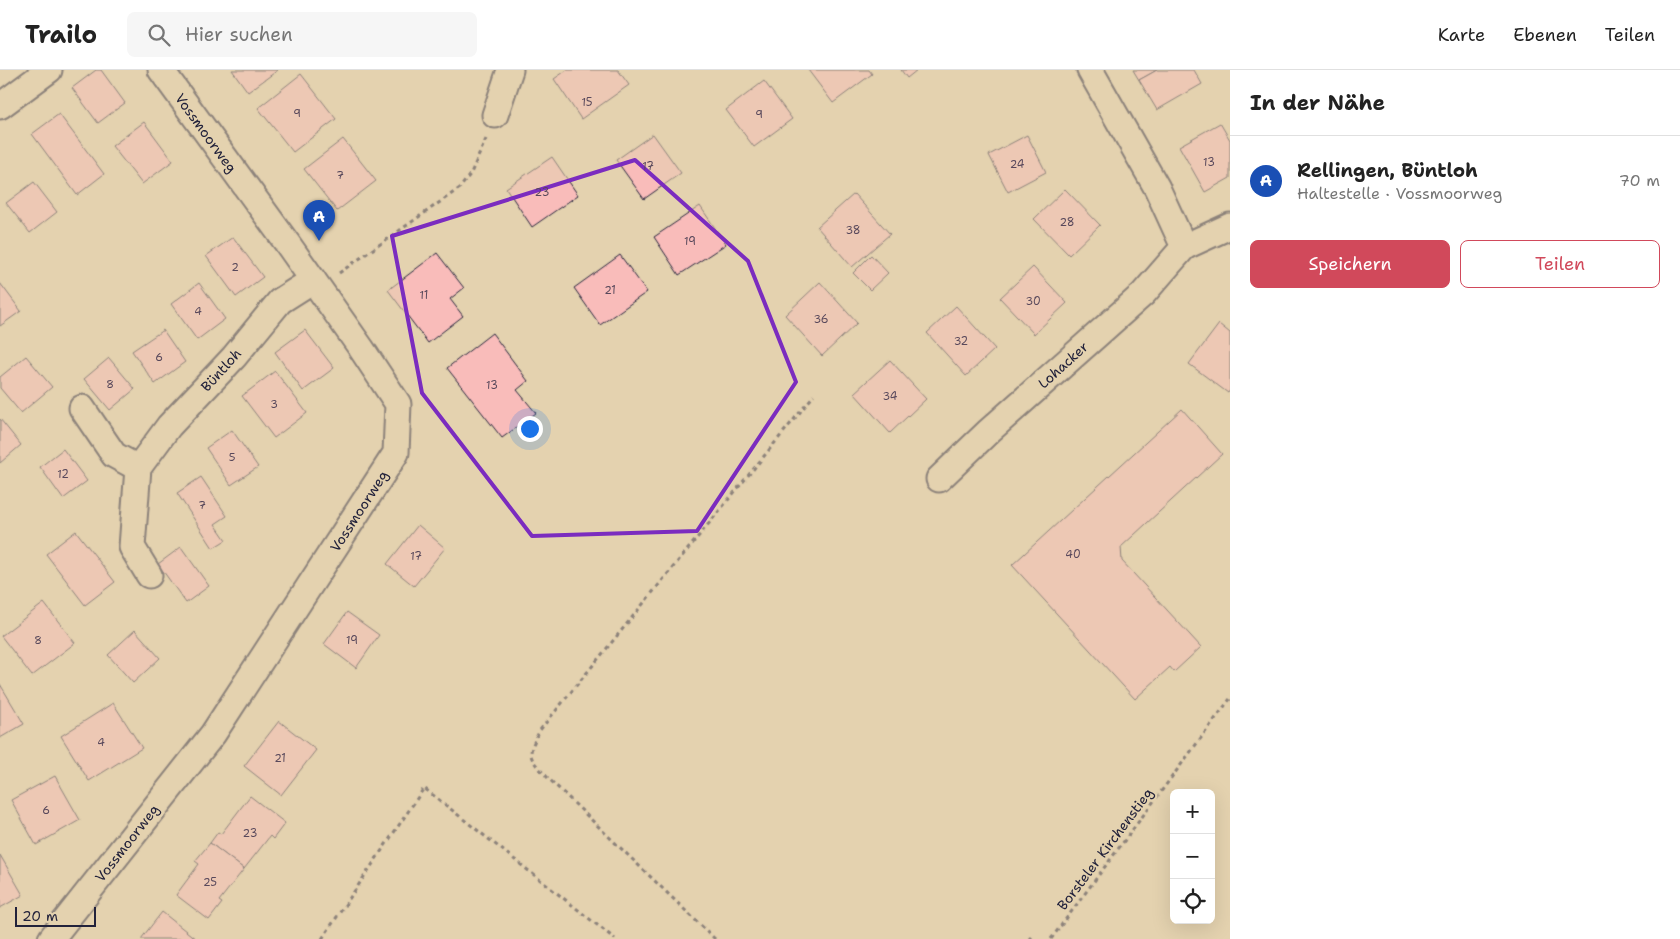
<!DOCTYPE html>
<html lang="de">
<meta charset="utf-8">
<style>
:root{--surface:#fff;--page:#f6f6f6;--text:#222;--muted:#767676;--line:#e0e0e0;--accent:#d1495b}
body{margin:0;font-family:"Shantell Sans",sans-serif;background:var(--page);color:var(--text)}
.controls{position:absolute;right:15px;bottom:15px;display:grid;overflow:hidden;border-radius:8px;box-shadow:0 5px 20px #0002}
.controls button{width:45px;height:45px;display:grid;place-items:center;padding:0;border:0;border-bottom:1px solid var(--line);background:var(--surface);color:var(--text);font:25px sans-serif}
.scale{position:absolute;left:15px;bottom:12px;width:81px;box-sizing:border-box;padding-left:5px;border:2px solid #22223b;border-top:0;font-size:14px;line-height:18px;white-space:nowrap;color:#22223b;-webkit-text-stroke:4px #e4d2af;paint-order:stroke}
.you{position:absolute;left:529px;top:358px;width:18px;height:18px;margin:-12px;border:4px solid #fff;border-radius:50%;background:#1a73e8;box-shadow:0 0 0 8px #1a73e833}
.badge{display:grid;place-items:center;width:32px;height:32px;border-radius:50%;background:var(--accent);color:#fff;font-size:16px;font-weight:700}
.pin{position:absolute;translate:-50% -41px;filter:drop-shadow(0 1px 2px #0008)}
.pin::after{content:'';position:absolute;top:26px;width:18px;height:15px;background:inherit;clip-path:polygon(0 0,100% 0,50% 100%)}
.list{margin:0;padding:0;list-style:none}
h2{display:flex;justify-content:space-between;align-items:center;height:65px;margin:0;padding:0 20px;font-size:21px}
h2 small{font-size:16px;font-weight:400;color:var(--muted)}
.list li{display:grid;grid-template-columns:32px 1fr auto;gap:15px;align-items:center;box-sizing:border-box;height:90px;padding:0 20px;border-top:1px solid var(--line)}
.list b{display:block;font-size:19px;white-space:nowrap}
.list p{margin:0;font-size:16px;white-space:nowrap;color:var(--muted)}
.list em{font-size:16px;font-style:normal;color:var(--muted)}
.actions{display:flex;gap:10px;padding:15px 20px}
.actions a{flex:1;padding:11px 0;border:1px solid var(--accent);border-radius:8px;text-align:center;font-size:18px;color:var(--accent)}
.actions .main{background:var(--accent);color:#fff}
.icon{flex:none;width:28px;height:28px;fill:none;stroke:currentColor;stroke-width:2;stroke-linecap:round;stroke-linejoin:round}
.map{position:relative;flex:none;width:1230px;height:869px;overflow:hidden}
header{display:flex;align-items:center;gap:30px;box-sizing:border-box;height:70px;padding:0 25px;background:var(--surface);border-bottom:1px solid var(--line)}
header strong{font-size:24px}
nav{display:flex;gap:28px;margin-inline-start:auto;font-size:18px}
.search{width:350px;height:45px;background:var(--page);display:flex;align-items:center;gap:12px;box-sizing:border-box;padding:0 18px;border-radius:8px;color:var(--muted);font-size:19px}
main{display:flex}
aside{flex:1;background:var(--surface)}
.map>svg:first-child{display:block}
</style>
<header>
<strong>Trailo</strong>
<div class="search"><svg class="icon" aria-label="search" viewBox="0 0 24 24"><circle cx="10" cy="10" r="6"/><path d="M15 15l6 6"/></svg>Hier suchen</div>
<nav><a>Karte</a><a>Ebenen</a><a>Teilen</a></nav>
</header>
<main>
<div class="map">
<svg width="1230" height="869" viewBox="0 0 1230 869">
<rect width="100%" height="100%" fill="#e4d2af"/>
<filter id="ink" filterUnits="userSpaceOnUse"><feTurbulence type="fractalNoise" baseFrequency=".02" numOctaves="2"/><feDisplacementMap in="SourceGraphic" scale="10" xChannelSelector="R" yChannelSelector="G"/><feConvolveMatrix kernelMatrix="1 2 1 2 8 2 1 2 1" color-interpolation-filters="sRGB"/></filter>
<g filter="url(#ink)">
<g fill="#f9bcba" stroke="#22223b">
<path d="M96,0H101L125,33L98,53L72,18Z"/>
<path d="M232,0H278L248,22Z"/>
<path d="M567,0H618L629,15L581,49L554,9Z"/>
<path d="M808,0H869L872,4L833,33Z"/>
<path d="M901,0H917L907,8Z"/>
<path d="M1133,0H1157L1139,10Z"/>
<path d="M1157,0H1194L1202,14L1157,40L1139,10Z"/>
<path d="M301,4L336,49L293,82L258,38Z"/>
<path d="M764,11L792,49L754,77L726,40Z"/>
<path d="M59,44L104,104L77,125L32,64Z"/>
<path d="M144,52L173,91L142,114L112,76Z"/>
<path d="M1220,53L1230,70V108L1205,122L1179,76Z"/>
<path d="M653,64L681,103L644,129L616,90Z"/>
<path d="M1027,65L1046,102L1008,122L989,85Z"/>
<path d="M343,69L376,111L337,141L304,99Z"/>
<path d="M552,87L578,125L532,157L506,118Z"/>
<path d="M34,112L57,142L30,163L6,133Z"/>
<path d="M1065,119L1100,155L1069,185L1034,149Z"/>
<path d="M854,124L890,164L852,197L817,157Z"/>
<path d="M700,136L726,174L679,205L654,167Z"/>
<path d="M233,167L263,207L236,227L206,186Z"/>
<path d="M437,183L464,218L450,229L463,246L428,273L388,220Z"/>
<path d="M620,185L647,222L600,255L574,218Z"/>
<path d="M871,185L888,203L870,220L853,203Z"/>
<path d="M1033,197L1067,233L1034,264L1000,228Z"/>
<path d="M820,212L857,253L822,286L785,245Z"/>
<path d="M0,213L21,241L0,256Z"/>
<path d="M199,213L225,249L197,270L171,234Z"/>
<path d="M956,236L995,279L966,306L927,263Z"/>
<path d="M1219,254L1230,263V320L1228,323L1189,294Z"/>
<path d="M163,260L185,292L155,314L132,281Z"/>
<path d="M305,260L334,298L303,321L275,282Z"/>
<path d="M492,263L528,311L517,320L536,343L502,368L447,298Z"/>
<path d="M26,286L52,317L21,343L0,318V307Z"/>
<path d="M109,288L135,319L110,340L84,309Z"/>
<path d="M890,290L926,329L890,363L854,323Z"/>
<path d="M275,301L307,343L274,368L242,326Z"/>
<path d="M1182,339L1222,384L1121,477L1122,491L1201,577L1174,602L1170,597L1135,629L1012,495Z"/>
<path d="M0,349L21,375L0,393Z"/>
<path d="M232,360L258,397L231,415L206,378Z"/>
<path d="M63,379L87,411L63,429L40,397Z"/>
<path d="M201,407L227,446L215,454L226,470L213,478L177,423Z"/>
<path d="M418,455L445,478L414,516L387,494Z"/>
<path d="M76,461L115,512L85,535L46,484Z"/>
<path d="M181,477L209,516L186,533L158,494Z"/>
<path d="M44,533L75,573L32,606L1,566Z"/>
<path d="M347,542L379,565L356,598L324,574Z"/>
<path d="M135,560L160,588L133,613L108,585Z"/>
<path d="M0,614L24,654L0,668Z"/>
<path d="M113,633L142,678L89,711L61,666Z"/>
<path d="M279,651L316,680L281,725L244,696Z"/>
<path d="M55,706L80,750L36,775L11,730Z"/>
<path d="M250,726L285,753L273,769L270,766L244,799L210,773L218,762L221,764Z"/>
<path d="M210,773L244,799L219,831L222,833L209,850L176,825L199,794L195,791Z"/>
<path d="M0,785L23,825L0,838Z"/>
<path d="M162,842L196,869H141Z"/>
</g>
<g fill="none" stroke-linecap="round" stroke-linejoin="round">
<defs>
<g id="street">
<path d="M0,36L49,0"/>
<path d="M495,45L510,0"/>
<path d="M1184,177L1230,156"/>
<path d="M82,338L114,385L138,398"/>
<path d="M939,409L989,361L1143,224L1184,177L1157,118L1090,0"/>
<path d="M149,505L132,477L138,398L169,356L234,287L280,231L313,210"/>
<path d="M51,869L213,664L396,383L398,334L361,278L287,173L161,0"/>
</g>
</defs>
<use href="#street" stroke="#22223b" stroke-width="29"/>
<g stroke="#22223b" stroke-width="3" stroke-dasharray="4 4" stroke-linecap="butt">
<path d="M339,203L460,118L471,103L486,69"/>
<path d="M322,869L424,718L615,869"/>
<path d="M715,869L548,708C528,686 526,687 540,660L814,325"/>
<path d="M1030,869L1032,867"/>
<path d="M1051,869L1230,629"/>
</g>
<use href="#street" stroke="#e4d2af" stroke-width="25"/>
</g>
</g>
<path d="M0 0H1230V869H0ZM635,90L748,191L796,312L697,461L532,466L422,323L392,166Z" fill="#e4d2af" fill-opacity=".55" fill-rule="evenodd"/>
<path fill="none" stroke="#7b2cbf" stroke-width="4" stroke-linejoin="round" d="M635,90L748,191L796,312L697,461L532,466L422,323L392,166Z"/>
<g text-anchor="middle" stroke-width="4.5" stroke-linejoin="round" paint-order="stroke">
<g font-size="11" fill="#58485b">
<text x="587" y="36">15</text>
<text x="297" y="47">9</text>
<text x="759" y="48">9</text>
<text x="1209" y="96">13</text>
<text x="1017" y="98">24</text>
<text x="648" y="100">17</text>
<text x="340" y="109">7</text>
<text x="542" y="126">23</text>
<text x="1067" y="156">28</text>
<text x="853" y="164">38</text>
<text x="690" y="175">19</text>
<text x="235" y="201">2</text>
<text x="610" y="224">21</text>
<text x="424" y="229">11</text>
<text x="1033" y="235">30</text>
<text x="198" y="245">4</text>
<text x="821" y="253">36</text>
<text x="961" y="275">32</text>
<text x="159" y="291">6</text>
<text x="110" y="318">8</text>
<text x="492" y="319">13</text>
<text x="890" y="330">34</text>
<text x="274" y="338">3</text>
<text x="232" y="391">5</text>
<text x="63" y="408">12</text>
<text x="202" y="439">7</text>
<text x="1073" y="488">40</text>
<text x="416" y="490">17</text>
<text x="38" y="574">8</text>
<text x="352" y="574">19</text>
<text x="101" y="676">4</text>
<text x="280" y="692">21</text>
<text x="46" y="744">6</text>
<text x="250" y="767">23</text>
<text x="210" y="816">25</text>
</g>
<g font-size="14" fill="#22223b" stroke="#e4d2af">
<text transform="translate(206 63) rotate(54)" y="5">Vossmoorweg</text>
<text transform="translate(1063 295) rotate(-42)" y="5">Lohacker</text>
<text transform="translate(221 300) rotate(-48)" y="5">Büntloh</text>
<text transform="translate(359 441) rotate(-57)" y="5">Vossmoorweg</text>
<text transform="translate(127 773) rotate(-52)" y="5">Vossmoorweg</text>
<text transform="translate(1105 779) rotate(-53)" y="5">Borsteler Kirchenstieg</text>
</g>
</g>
</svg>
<div class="controls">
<button>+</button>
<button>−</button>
<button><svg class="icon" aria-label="locate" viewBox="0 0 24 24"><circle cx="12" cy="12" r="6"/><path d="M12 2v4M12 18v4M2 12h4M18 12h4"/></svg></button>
</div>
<div class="scale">20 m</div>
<div class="you"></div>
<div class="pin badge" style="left:319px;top:171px;background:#1a4fb4">A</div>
</div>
<aside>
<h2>In der Nähe<small></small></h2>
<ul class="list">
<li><span class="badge" style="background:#1a4fb4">A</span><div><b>Rellingen, Büntloh</b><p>Haltestelle · Vossmoorweg</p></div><em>70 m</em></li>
</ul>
<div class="actions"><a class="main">Speichern</a><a>Teilen</a></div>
</aside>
</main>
